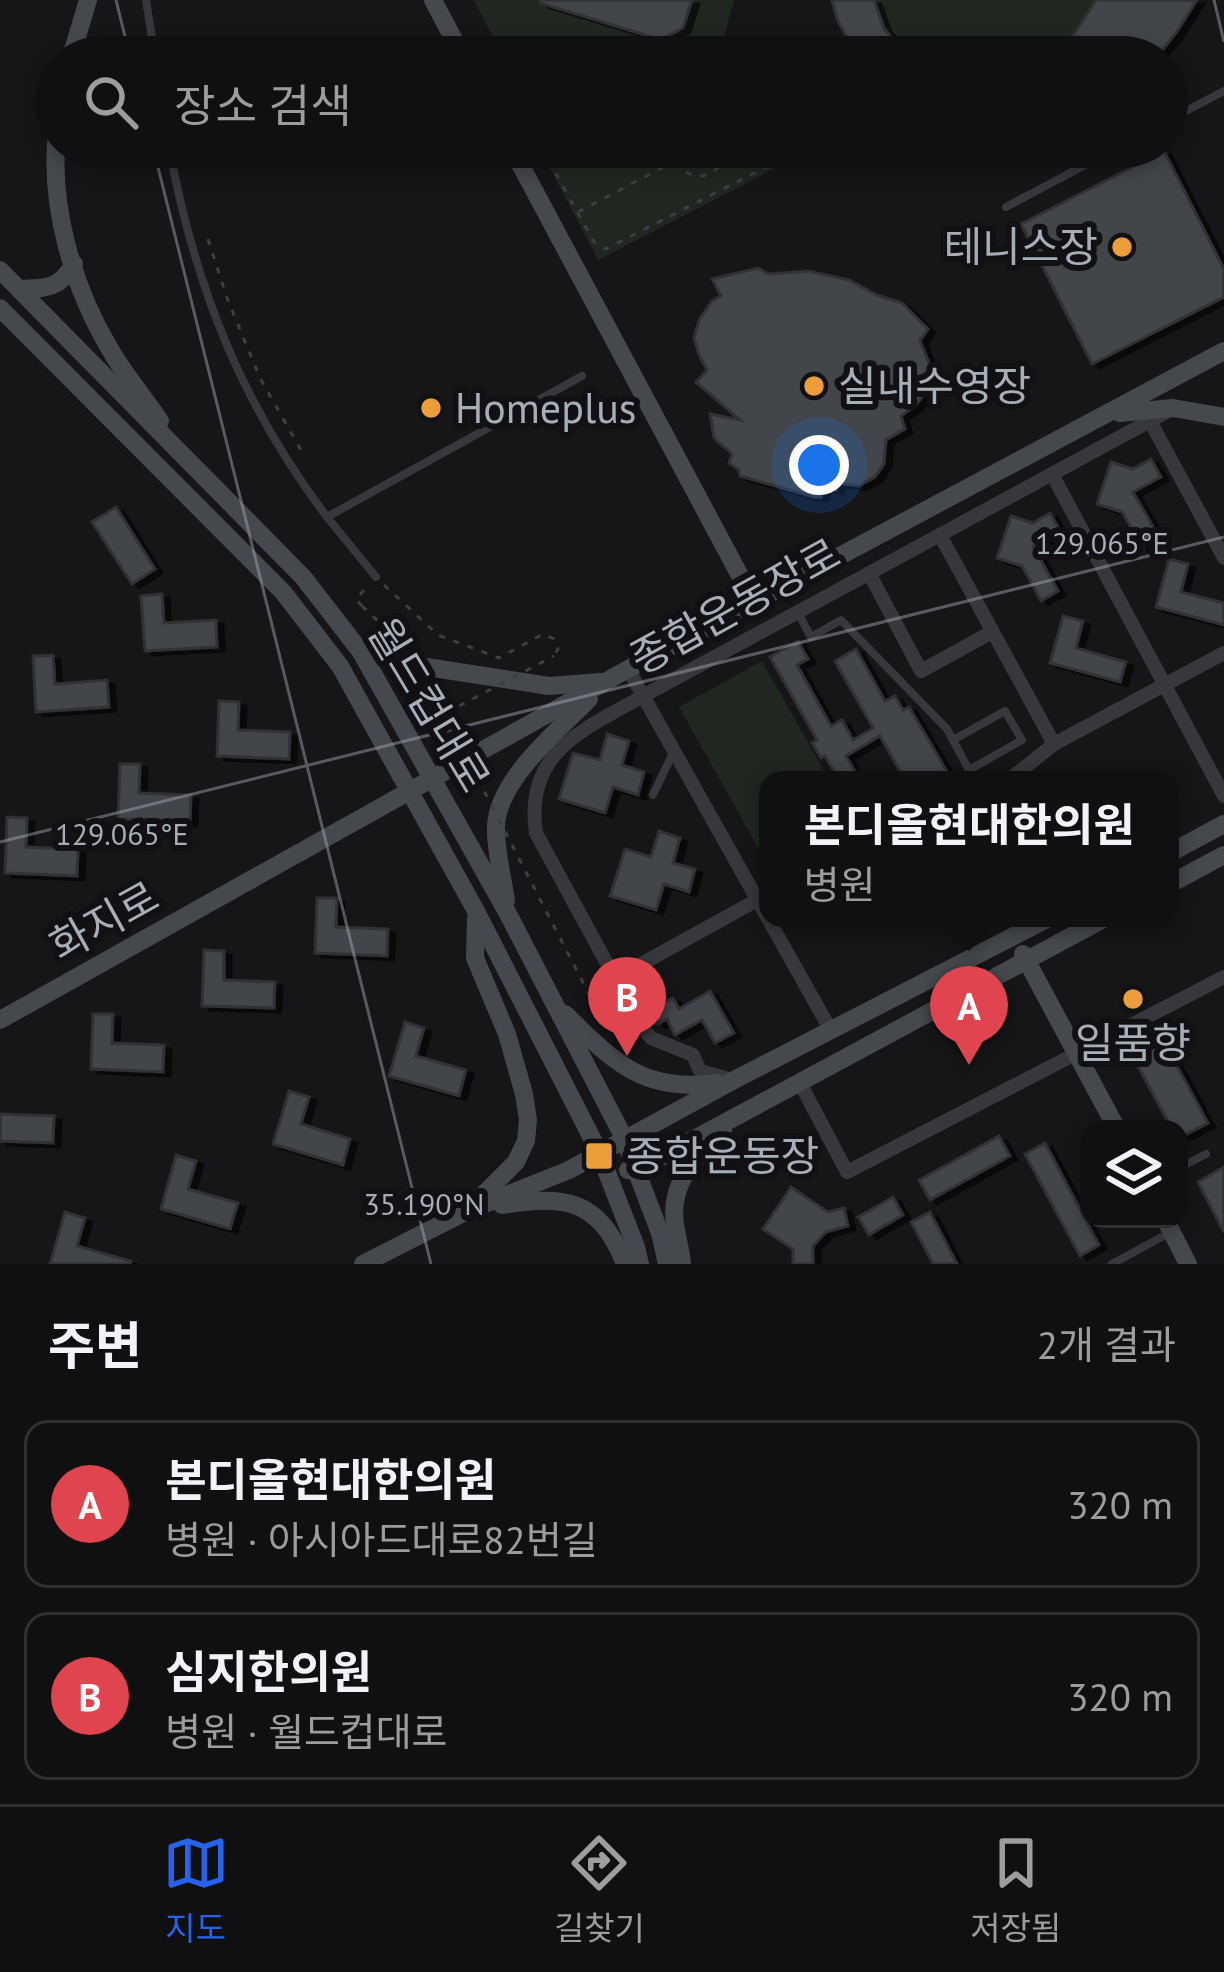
<!DOCTYPE html>
<html lang="ko">
<meta charset="utf-8">
<style>
:root{--surface:#101012;--page:#19191b;--text:#f1f3f6;--muted:#9c9d9f;--line:#303032;--accent:#2563eb}
body{margin:0;font-family:"PT Sans","Noto Sans KR",sans-serif;background:var(--page);color:var(--text)}
.controls{position:absolute;right:36px;bottom:36px;display:grid;overflow:hidden;border-radius:24px;box-shadow:0 6px 18px #0003}
.controls button{width:108px;height:108px;display:grid;place-items:center;padding:0;border:0;border-bottom:3px solid var(--line);background:var(--surface);color:var(--text);font:60px sans-serif}
.you{position:absolute;left:819px;top:465px;width:42px;height:42px;margin:-30px;border:9px solid #fff;border-radius:50%;background:#1a73e8;box-shadow:0 0 0 18px #1a73e833}
.badge{display:grid;place-items:center;width:78px;height:78px;border-radius:50%;background:var(--accent);color:#fff;font-size:39px;font-weight:700}
.pin{position:absolute;translate:-50% -99px;filter:drop-shadow(0 3px 6px #0008)}
.pin::after{content:'';position:absolute;top:63px;width:42px;height:36px;background:inherit;clip-path:polygon(0 0,100% 0,50% 100%)}
.popup{position:absolute;left:759px;top:771px;width:420px;height:156px;box-sizing:border-box;display:grid;place-content:center;border-radius:24px;background:var(--surface);filter:drop-shadow(0 3px 9px #0005);font-size:39px;white-space:nowrap;color:var(--muted)}
.popup b{font-size:45px;color:var(--text)}
.popup::after{content:'';position:absolute;left:50%;top:100%;margin-left:-24px;border:24px solid transparent;border-top-color:var(--surface)}
.list{margin:0;padding:0;list-style:none}
h2{display:flex;justify-content:space-between;align-items:center;height:156px;margin:0;padding:0 48px;font-size:51px}
h2 small{font-size:39px;font-weight:400;color:var(--muted)}
.list li{display:grid;grid-template-columns:78px 1fr auto;gap:36px;align-items:center;box-sizing:border-box;height:168px;margin:0 24px 24px;padding:0 24px;border:3px solid var(--line);border-radius:24px}
.list b{display:block;font-size:45px;white-space:nowrap}
.list p{margin:0;font-size:39px;white-space:nowrap;color:var(--muted)}
.list em{font-size:39px;font-style:normal;color:var(--muted)}
.icon{flex:none;width:66px;height:66px;fill:none;stroke:currentColor;stroke-width:2;stroke-linecap:round;stroke-linejoin:round}
.map{position:relative;flex:none;width:1224px;height:1264px;overflow:hidden}
.search{position:absolute;background:var(--surface);box-shadow:0 6px 18px #0003;left:36px;right:36px;top:36px;height:132px;display:flex;align-items:center;gap:30px;box-sizing:border-box;padding:0 42px;border-radius:66px;color:var(--muted);font-size:45px}
.sheet{height:540px;background:var(--surface)}
nav{display:flex;justify-content:space-around;align-items:center;box-sizing:border-box;height:168px;border-top:3px solid var(--line);background:var(--surface);font-size:33px;color:var(--muted)}
nav a{display:grid;justify-items:center;gap:6px}
nav .on{color:var(--accent)}
.map>svg:first-child{display:block}
</style>
<div class="map">
<svg width="1224" height="1264" viewBox="0 0 1224 1264">
<defs>
<filter id="shadow"><feDropShadow dx="7" dy="4" stdDeviation="0" flood-color="#0009"/></filter>
</defs>
<rect width="100%" height="100%" fill="#161618"/>
<g fill="#202720">
<path d="M474,0H734L722,45L698,57H503Z"/>
<path d="M832,0H1197L1176,33L1157,57H857L837,19Z"/>
<path d="M539,147H816L598,260Z"/>
<path d="M762,661L829,780H768V865L679,707Z"/>
</g>
<g fill="#424448" stroke="#303034" stroke-width="3" filter="url(#shadow)">
<path d="M540,0H692L683,28L661,40L540,3Z"/>
<path d="M832,0H874L884,28L907,57H857L837,19Z"/>
<path d="M1096,0H1197L1176,33L1157,57H1059Z"/>
<path d="M1164,151L1224,269V297L1092,364L1021,224Z"/>
<path d="M758,268L769,274L808,271L849,280L877,295L902,303L928,329L920,341L932,370L927,390L916,405L901,416L905,429L886,440L884,464L875,477L866,482L859,486L838,483L836,490L824,487L821,497H814L740,476L739,470L729,463L732,454L714,438L710,414L740,420L696,382L707,370L699,355L694,338L699,320L712,301L721,296L712,279Z"/>
<path d="M1151,459L1161,477L1133,492L1159,537L1142,547L1122,512L1097,504L1111,462L1133,469Z"/>
<path d="M116,507L155,569L132,584L92,522Z"/>
<path d="M1050,513L1060,531L1033,546L1058,591L1041,601L1022,566L997,558L1011,516L1033,523Z"/>
<path d="M1169,559L1188,564L1181,592L1224,603V625L1156,607Z"/>
<path d="M162,594L164,623L216,620L217,647L145,651L141,596Z"/>
<path d="M1063,616L1083,621L1076,648L1126,662L1120,682L1050,663Z"/>
<path d="M798,641L808,659L797,665L831,726L842,720L853,740L873,728L835,661L856,649L885,701L895,696L903,710L909,707L952,780H905L880,736L846,756L860,780H839L825,756L821,758L812,743L817,740L770,657Z"/>
<path d="M53,655L55,684L107,680L109,707L36,712L33,656Z"/>
<path d="M219,701L239,702L238,730L290,732L289,759L217,756Z"/>
<path d="M607,734L629,741L622,765L644,772L638,795L613,787L605,813L559,799L573,753L600,760Z"/>
<path d="M120,764H140L139,793L191,795L190,822L118,819Z"/>
<path d="M7,817L27,818L26,847L78,849L77,876L5,873Z"/>
<path d="M659,831L680,838L673,863L695,869L689,892L664,884L656,910L610,896L625,849L651,857Z"/>
<path d="M317,898H337L336,927L388,929L387,956L315,953Z"/>
<path d="M204,950L224,951V980L275,982L274,1008L202,1006Z"/>
<path d="M651,972L666,1001L673,998L679,1009L710,991L734,1033L715,1043L702,1020L675,1035L667,1019L658,1024L635,981Z"/>
<path d="M93,1014H113L112,1043L164,1045L163,1072L91,1069Z"/>
<path d="M405,1022L424,1028L416,1056L466,1070L459,1096L389,1076Z"/>
<path d="M1164,1042L1208,1123L1179,1138V1129H1172L1134,1059Z"/>
<path d="M289,1091L309,1097L301,1124L350,1139L343,1165L273,1144Z"/>
<path d="M0,1114L54,1116L53,1143L0,1141Z"/>
<path d="M999,1136L1010,1156L930,1200L919,1180Z"/>
<path d="M1045,1143L1099,1245L1080,1256L1025,1154Z"/>
<path d="M176,1155L196,1161L188,1189L238,1203L230,1229L161,1209Z"/>
<path d="M1224,1167V1232L1198,1182Z"/>
<path d="M791,1187L828,1212L844,1208L848,1226L826,1232L813,1246V1264H793V1249L763,1229Z"/>
<path d="M893,1197L903,1215L869,1235L858,1217Z"/>
<path d="M65,1212L85,1218L77,1246L131,1261L130,1264H50Z"/>
<path d="M930,1212L957,1264H933L911,1222Z"/>
</g>
<g fill="none" stroke-linecap="round" stroke-linejoin="round">
<g stroke="#3d3f43" stroke-width="3" stroke-dasharray="6 9" stroke-linecap="butt">
<path d="M751,57L758,54L764,57"/>
<path d="M541,147L594,242L606,249L805,147"/>
<path d="M671,147C677,185 722,186 727,147"/>
<path d="M685,147L688,157L696,162L709,157L712,147"/>
<path d="M578,212L686,155"/>
<path d="M208,239L227,298L260,378L302,452L307,449"/>
<path d="M384,585L438,635L499,658L543,634L554,639L558,649L554,656"/>
<path d="M362,606L356,599L369,585"/>
</g>
<g stroke="#37383c" stroke-width="8">
<path d="M146,0L155,57"/>
<path d="M1167,121L1224,91"/>
<path d="M169,147C195,287 241,403 327,517L582,376"/>
<path d="M1006,207L1119,147"/>
<path d="M327,517L376,577"/>
<path d="M798,613L811,637L841,620L947,729L969,770L1022,740L1005,711L953,740"/>
<path d="M653,795L673,753"/>
<path d="M1179,1168L1206,1154"/>
<path d="M1112,1264L1169,1233"/>
</g>
<g stroke="#37383c" stroke-width="14">
<path d="M1150,421L1224,558"/>
<path d="M1052,474L1224,796"/>
<path d="M940,535L1054,744"/>
<path d="M869,573L921,671L992,632"/>
<path d="M628,669L830,1029"/>
<path d="M1009,780L1054,744L1224,653"/>
<path d="M616,978L768,894"/>
<path d="M729,1079L700,1071L693,1055L651,1038L641,1026L536,833C524,751 584,730 643,696L1170,410"/>
<path d="M800,1083L847,1172L1224,977"/>
</g>
<g stroke="#45484c" stroke-width="18">
<path d="M433,0L463,57"/>
<path d="M71,57L88,0"/>
<path d="M57,133C49,206 73,288 111,351C125,375 144,397 160,421"/>
<path d="M511,147L754,602"/>
<path d="M0,270L303,577L361,652L507,912L624,1138L660,1233L667,1264"/>
<path d="M19,289C47,288 58,290 74,264"/>
<path d="M0,308L283,592L340,666L476,911L599,1152L636,1247L640,1264"/>
<path d="M1120,413L1173,408L1224,417"/>
<path d="M361,652L420,666L549,686L601,682"/>
<path d="M1170,853L1224,824"/>
<path d="M1170,884L1224,855"/>
<path d="M506,901C503,878 495,850 496,826C498,779 558,731 589,699"/>
<path d="M1023,954L1117,1129"/>
<path d="M565,1014C614,1062 643,1093 717,1083"/>
<path d="M0,1020L628,669L1224,351"/>
<path d="M628,1170L635,1171L1105,918"/>
<path d="M475,1203L516,1162L526,1141L528,1120L524,1094L507,1034L475,958L476,918"/>
<path d="M502,1205C564,1195 599,1198 625,1264"/>
<path d="M1165,1219L1188,1264"/>
<path d="M363,1264L467,1211L569,1170L734,1080L1049,918"/>
<path d="M682,1264C681,1251 677,1238 675,1224C669,1183 695,1157 723,1131"/>
</g>
<g stroke="#3d3f43" stroke-width="3" stroke-dasharray="6 9" stroke-linecap="butt">
<path d="M362,606L414,655L608,1031"/>
<path d="M446,713L554,656"/>
</g>
</g>
<path fill="none" stroke="#a8aeb7" stroke-width="3" stroke-opacity="0.45" d="M116,0L130,57M1214,0L1224,42M153,147L431,1264M0,842L1224,537"/>
<g fill="#eb9d3a" stroke="#111113" stroke-width="4.5">
<circle cx="1122" cy="247" r="12"/>
<circle cx="814" cy="386" r="12"/>
<circle cx="431" cy="408" r="12"/>
<circle cx="1133" cy="999" r="12"/>
<rect x="584" y="1141" width="30" height="30" rx="6"/>
</g>
<g text-anchor="middle" stroke-width="12" stroke-linejoin="round" paint-order="stroke">
<g font-size="42" fill="#a8aeb7" stroke="#111113" text-anchor="start">
<text x="1098" y="262" text-anchor="end">테니스장</text>
<text x="838" y="401">실내수영장</text>
<text x="455" y="423">Homeplus</text>
<text x="1133" y="1058" text-anchor="middle">일품향</text>
<text x="626" y="1171">종합운동장</text>
</g>
<g font-size="42" fill="#a8aeb7" stroke="#111113">
<text transform="translate(735 606) rotate(-29)" y="15">종합운동장로</text>
<text transform="translate(429 705) rotate(59)" y="15">월드컵대로</text>
<text transform="translate(104 921) rotate(-29)" y="15">화지로</text>
</g>
</g>
<g font-size="30" text-anchor="middle" fill="#a8aeb7" stroke="#111113" stroke-width="12" stroke-linejoin="round" paint-order="stroke">
<text x="1102" y="554">129.065°E</text>
<text x="122" y="845">129.065°E</text>
<text x="424" y="1215">35.190°N</text>
</g>
</svg>
<div class="controls">
<button><svg class="icon" aria-label="layers" viewBox="0 0 24 24"><path d="M12 4l9 5-9 5-9-5zM3 14l9 5 9-5"/></svg></button>
</div>
<div class="you"></div>
<div class="pin badge" style="left:969px;top:1065px;background:#e0444e">A</div>
<div class="popup"><b>본디올현대한의원</b>병원</div>
<div class="pin badge" style="left:627px;top:1056px;background:#e0444e">B</div>
<div class="search"><svg class="icon" aria-label="search" viewBox="0 0 24 24"><circle cx="10" cy="10" r="6"/><path d="M15 15l6 6"/></svg>장소 검색</div>
</div>
<section class="sheet">
<h2>주변<small>2개 결과</small></h2>
<ul class="list">
<li><span class="badge" style="background:#e0444e">A</span><div><b>본디올현대한의원</b><p>병원 · 아시아드대로82번길</p></div><em>320 m</em></li>
<li><span class="badge" style="background:#e0444e">B</span><div><b>심지한의원</b><p>병원 · 월드컵대로</p></div><em>320 m</em></li>
</ul>
</section>
<nav>
<a class="on"><svg class="icon" aria-label="map" viewBox="0 0 24 24"><path d="M3 6l6-2 6 2 6-2v14l-6 2-6-2-6 2zM9 4v14M15 6v14"/></svg>지도</a>
<a><svg class="icon" aria-label="directions" viewBox="0 0 24 24"><path d="M12 3l9 9-9 9-9-9zM9 14v-3h6M13 9l2 2-2 2"/></svg>길찾기</a>
<a><svg class="icon" aria-label="saved" viewBox="0 0 24 24"><path d="M7 4h10v16l-5-4-5 4z"/></svg>저장됨</a>
</nav>
